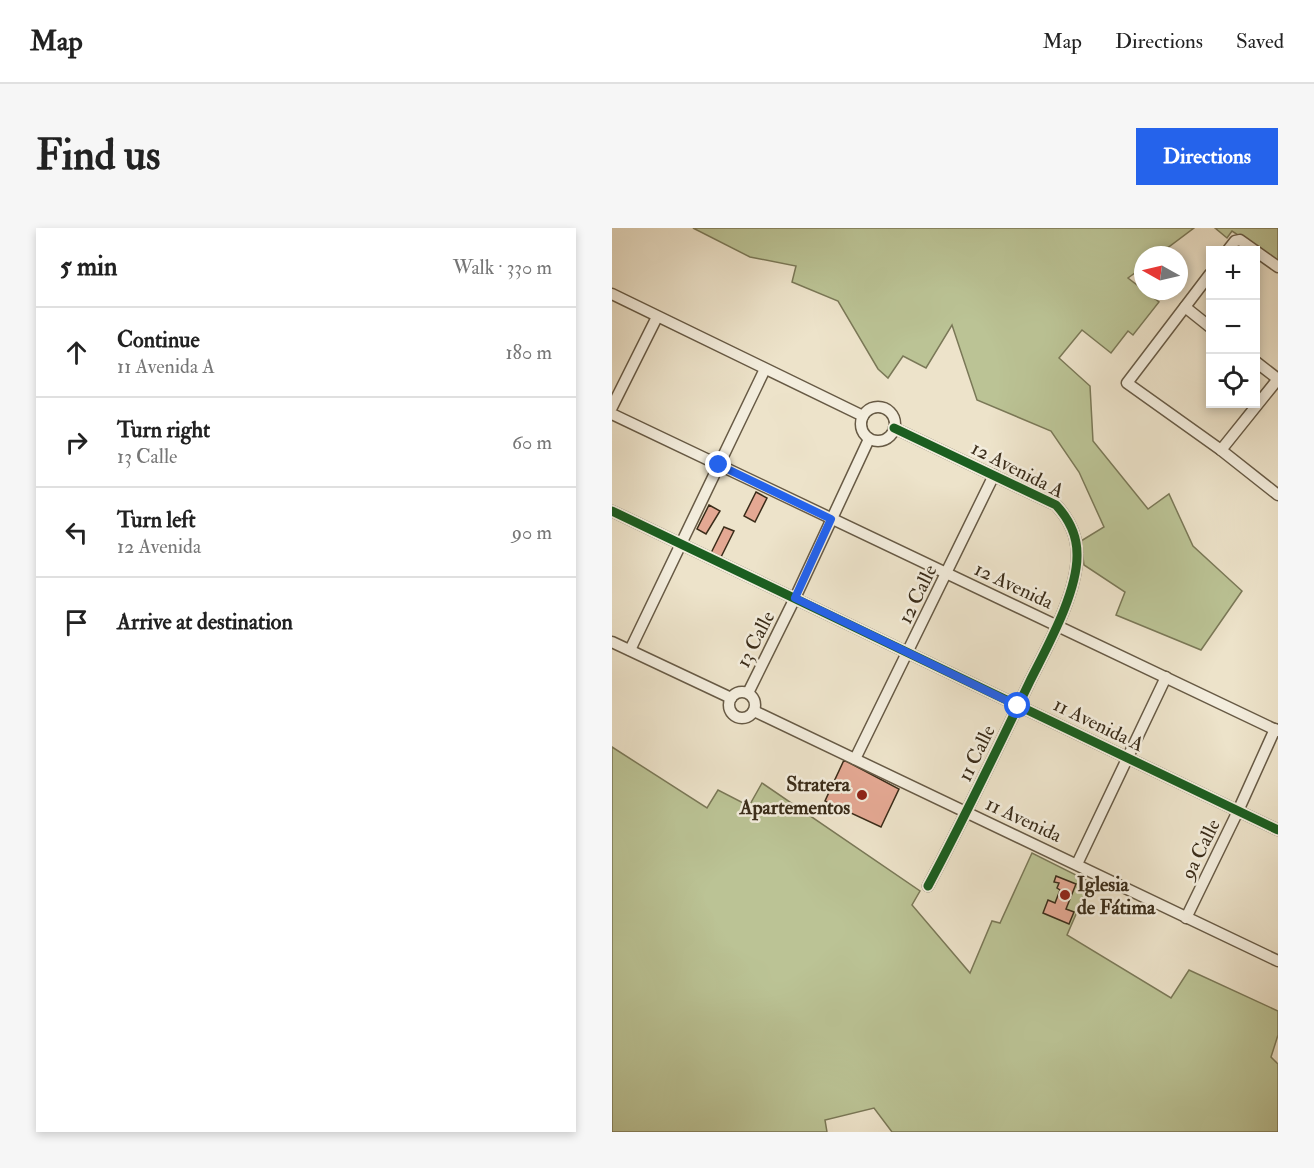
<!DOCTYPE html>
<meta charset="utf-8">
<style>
:root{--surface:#fff;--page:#f6f6f6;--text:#222;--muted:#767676;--line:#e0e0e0;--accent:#2563eb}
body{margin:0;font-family:"IM FELL Double Pica",serif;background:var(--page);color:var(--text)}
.controls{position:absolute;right:18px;top:18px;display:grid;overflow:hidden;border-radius:0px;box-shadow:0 3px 9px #0003}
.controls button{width:54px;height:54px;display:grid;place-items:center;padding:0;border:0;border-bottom:2px solid var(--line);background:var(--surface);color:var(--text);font:30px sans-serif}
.compass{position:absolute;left:522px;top:18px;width:54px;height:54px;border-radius:50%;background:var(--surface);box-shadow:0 3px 9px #0003;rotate:278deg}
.stop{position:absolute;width:18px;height:18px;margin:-14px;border:4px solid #2563eb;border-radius:50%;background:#fff}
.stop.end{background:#2563eb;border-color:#fff;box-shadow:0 2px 6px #0008}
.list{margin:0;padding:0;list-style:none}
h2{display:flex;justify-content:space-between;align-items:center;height:78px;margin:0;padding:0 24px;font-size:26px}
h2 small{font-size:20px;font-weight:400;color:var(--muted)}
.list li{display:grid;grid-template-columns:39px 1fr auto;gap:18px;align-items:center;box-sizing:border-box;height:90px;padding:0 24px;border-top:2px solid var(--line)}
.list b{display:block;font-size:22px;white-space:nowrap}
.list p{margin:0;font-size:20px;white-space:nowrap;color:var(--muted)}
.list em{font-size:20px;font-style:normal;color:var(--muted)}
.icon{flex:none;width:33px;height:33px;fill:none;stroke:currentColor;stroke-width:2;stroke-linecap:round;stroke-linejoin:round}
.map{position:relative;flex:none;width:666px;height:904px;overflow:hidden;border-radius:0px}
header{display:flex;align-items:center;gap:36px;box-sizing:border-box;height:84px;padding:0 30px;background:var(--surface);border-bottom:2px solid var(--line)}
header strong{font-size:28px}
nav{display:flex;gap:33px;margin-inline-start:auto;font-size:21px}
.intro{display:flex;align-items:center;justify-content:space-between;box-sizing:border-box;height:144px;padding:0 36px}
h1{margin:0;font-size:42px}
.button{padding:15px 27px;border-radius:0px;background:var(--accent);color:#fff;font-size:21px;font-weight:700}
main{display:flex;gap:36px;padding:0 36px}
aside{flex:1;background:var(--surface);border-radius:0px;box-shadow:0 3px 9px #0003}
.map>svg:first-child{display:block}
</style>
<header>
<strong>Map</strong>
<nav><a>Map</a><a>Directions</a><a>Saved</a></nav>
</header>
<div class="intro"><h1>Find us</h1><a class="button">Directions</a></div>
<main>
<aside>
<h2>5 min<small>Walk · 330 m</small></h2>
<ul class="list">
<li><svg class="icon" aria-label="ahead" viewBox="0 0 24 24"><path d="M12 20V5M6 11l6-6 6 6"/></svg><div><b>Continue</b><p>11 Avenida A</p></div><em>180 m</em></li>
<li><svg class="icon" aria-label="right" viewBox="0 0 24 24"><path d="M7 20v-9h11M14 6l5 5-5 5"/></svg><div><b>Turn right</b><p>13 Calle</p></div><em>60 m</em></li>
<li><svg class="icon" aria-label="left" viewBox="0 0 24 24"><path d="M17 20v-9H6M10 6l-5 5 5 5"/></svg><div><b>Turn left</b><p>12 Avenida</p></div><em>90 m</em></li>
<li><svg class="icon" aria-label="arrive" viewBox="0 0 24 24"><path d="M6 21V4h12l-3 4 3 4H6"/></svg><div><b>Arrive at destination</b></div></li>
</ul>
</aside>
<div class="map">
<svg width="666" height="904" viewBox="0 0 666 904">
<rect width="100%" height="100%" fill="#ede3ca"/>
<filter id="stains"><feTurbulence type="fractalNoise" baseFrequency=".00333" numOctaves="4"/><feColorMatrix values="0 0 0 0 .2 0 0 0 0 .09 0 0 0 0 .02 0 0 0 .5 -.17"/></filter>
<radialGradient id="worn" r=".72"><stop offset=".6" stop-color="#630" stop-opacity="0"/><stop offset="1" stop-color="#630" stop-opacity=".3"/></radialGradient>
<g fill="#bbc395" stroke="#7a7857" stroke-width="1.5">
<path d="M81,0H582L546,27H531V39L516,50L547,74L521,107L516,103L499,125L470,102L447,130L478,158L481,213L536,281L557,266L581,318L630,363L589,422L504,387L513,364L472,337L469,313L492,299L467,244L439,203L365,172L340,97L314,140L291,128L276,150L266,141L226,73L180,54L184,38L138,29Z"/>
<path d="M603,0H666V33L620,3L615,10Z"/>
<path d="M0,519L95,580L106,562L137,578L150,555L308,663L300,677L358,745L380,693L388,695L420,625L478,654L455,707L559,770L577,742L666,783V807L659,829L666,836V904H280L262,880L213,892L215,904H0Z"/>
</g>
<g fill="#e4a893" stroke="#3a2c19" stroke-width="1.5">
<path d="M144,264L155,270L143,294L132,288Z"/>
<path d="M97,277L108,283L94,306L85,301Z"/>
<path d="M112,299L122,303L109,329L99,325Z"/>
<path d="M232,532L287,561L269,599L213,573Z"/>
<path d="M444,648L464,656L454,681L462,684L457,696L431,685L436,672L443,675L448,662L445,660L447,655L442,654Z"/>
</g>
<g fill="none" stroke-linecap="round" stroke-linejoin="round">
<defs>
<g id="minor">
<path d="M616,22L623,13L628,12L666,39"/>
<path d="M598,46L515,155L609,222L666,267"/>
<path d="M0,66L251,188"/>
<path d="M573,79L598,99"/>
<path d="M644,134L666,151"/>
<path d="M0,179L45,89"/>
<circle cx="266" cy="196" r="17"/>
<path d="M0,186L666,503"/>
<path d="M282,200L444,277C457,291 465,307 465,326C466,364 435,419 418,453C385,522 352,591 316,658"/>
<path d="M609,222L666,151"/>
<path d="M0,283L666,602"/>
<path d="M0,414L119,470"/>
<path d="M18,422L153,141"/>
<circle cx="130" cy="477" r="13"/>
<path d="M136,465L183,370L257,211"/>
<path d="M142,483L666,733"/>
<path d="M243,531L382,247"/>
<path d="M465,636L554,449"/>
<path d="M574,690L626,583L663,501"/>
</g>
</defs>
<use href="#minor" stroke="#675a45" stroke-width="13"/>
<use href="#minor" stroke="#f3eddd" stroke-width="10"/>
<defs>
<g id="cycleway">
<path d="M282,200L444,277C457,291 465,307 465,326C466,364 435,419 418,453C385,522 352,591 316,658"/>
<path d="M0,283L666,602"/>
</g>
</defs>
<use href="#cycleway" stroke="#f3eddd" stroke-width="13"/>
<use href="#cycleway" stroke="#1b5e20" stroke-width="9"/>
</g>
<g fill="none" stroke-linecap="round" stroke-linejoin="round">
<path stroke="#2563eb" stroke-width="8" d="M107,237L219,291L183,370L406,478"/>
</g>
<g fill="#8f2418" stroke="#f3eddd" stroke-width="2">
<circle cx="250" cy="567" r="6"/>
<circle cx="453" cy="667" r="6"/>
</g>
<g text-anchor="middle" stroke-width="5" stroke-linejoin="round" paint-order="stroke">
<g font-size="20" fill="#3a2c19" stroke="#f3eddd">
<text transform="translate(406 241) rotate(27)" y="7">12 Avenida A</text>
<text transform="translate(402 357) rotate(25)" y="7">12 Avenida</text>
<text transform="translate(305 366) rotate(-64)" y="7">12 Calle</text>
<text transform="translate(143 411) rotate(-63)" y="7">13 Calle</text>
<text transform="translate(487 496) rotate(26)" y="7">11 Avenida A</text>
<text transform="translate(364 525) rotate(-64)" y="7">11 Calle</text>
<text transform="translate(412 591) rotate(25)" y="7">11 Avenida</text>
<text transform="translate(588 621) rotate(-64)" y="7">9a Calle</text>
</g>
<g font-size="20" font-weight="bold" fill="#3a2c19" stroke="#f3eddd" text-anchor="end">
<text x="238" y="563">Stratera<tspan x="238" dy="23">Apartementos</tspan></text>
<text x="465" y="663" text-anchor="start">Iglesia<tspan x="465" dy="23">de Fátima</tspan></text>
</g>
</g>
<rect width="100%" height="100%" filter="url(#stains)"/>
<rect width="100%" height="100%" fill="url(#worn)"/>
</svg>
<div class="controls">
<button>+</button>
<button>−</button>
<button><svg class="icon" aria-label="locate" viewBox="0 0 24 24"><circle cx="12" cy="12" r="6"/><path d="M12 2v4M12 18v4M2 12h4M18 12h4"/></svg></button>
</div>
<svg class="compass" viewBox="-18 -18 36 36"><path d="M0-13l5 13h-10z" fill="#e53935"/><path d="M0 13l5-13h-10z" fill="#767676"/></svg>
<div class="stop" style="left:406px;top:478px"></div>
<div class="stop end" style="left:107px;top:237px"></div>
</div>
</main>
